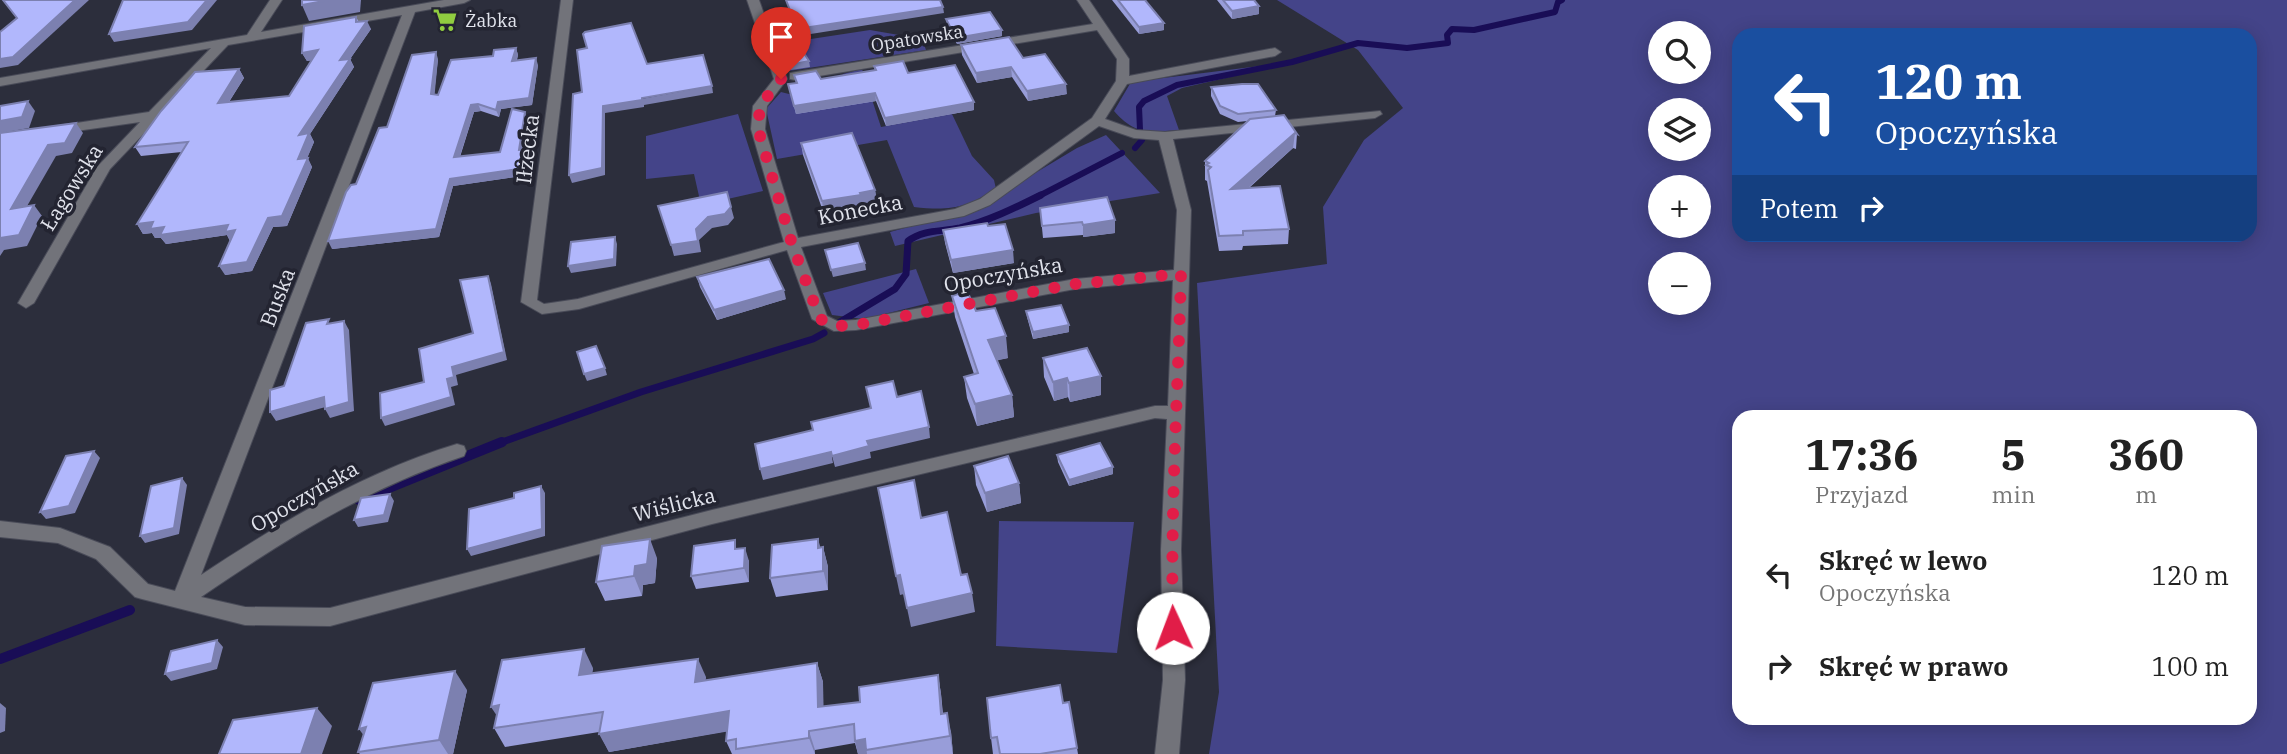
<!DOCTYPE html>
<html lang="pl">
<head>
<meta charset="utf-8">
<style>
  body { margin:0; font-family:"IBM Plex Serif",serif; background:#f2f2f2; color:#222; height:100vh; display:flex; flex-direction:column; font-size:26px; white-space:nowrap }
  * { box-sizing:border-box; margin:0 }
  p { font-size:23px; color:#767676 }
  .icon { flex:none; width:38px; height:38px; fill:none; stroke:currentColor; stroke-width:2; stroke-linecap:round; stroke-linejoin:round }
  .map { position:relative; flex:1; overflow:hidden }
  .details { position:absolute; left:1732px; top:410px; width:525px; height:315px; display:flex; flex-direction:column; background:#fff; border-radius:21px; box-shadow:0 4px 18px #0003 }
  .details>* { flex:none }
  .hud { position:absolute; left:1732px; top:28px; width:525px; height:214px; border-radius:21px; box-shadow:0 4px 18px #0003; background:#1a4fa0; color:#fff; overflow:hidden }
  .buttons { position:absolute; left:1648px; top:21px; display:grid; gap:14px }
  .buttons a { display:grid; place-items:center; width:63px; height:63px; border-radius:50%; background:#fff; box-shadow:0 4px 18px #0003; font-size:35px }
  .pin { position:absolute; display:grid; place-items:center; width:60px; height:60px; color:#fff; margin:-72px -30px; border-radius:50% 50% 50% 0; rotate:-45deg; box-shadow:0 0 7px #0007 }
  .pin .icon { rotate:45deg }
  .me { position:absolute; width:77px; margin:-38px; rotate:358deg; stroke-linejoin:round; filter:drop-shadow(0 0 5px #0008) }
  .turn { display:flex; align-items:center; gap:24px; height:147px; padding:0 28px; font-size:32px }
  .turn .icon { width:91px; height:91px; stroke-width:2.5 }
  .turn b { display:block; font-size:49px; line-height:60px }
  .then { display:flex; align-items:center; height:66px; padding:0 28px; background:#0003; gap:14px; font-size:26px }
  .eta { display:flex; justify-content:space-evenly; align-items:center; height:119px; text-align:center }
  .eta b { font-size:42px; font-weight:800; line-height:49px }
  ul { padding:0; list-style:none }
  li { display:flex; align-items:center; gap:21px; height:91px; padding:0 28px }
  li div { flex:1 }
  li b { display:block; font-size:26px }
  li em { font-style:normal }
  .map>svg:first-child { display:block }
  .green { fill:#444489; fill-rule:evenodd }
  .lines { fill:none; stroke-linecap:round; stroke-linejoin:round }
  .stream-far2 { stroke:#190d56; stroke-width:6 }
  .stream-far1 { stroke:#190d56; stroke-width:7 }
  .stream { stroke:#190d56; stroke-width:10 }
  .minor-casing { stroke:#494b58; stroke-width:2 }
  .minor { fill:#72737a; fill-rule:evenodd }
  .wall { fill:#989dd9 }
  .shaded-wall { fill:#7c80b0 }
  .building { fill:#b1b7fc; stroke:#7c80b0; stroke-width:2 }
  .route { stroke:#e11d48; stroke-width:12; stroke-dasharray:0 21.6 }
  .labels { text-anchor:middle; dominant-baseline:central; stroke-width:7; stroke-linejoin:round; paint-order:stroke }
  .far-poi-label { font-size:18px; fill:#e1e3ec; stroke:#232431; text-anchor:start }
  .far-street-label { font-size:18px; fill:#e1e3ec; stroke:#232431 }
  .street-label { font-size:21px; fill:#e1e3ec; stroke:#232431 }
</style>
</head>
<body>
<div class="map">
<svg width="2287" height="754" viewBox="0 0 2287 754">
  <rect width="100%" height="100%" fill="#2c2e3c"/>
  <!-- green -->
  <g class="green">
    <path d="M1277 0H2287V754H1209L1219 692 1197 283 1327 264 1323 207 1364 140 1403 108 1358 50ZM1699 33V72H1661V33ZM1740 35H2250V234H1740ZM1699 110V149H1661V110ZM1661 187H1699V226H1661ZM1661 264H1699V303H1661ZM1740 416H2250V718H1740Z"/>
    <polygon points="870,30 922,39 926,50 789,71 778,44"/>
    <path d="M1299 61 1182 88 1167 96 1179 130C1148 132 1135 135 1114 111L1131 82Z"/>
    <path d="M862 69 881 127 952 114 972 156 994 180 996 189C965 208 950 211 914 207L887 140 777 159 766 109 781 92 801 97 834 91 843 74Z"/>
    <polygon points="738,114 763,191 701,205 694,174 646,179 646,136"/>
    <polygon points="1106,135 1160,193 1036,213 895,246 890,232 975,209 1077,148"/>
    <polygon points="916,269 929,303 864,319 832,315 823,293"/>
    <polygon points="999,521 1134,522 1117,653 996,646"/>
  </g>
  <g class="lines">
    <!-- stream-far2 -->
    <g class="stream-far2">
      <polyline points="1140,130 1139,107 1144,101 1177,85 1292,62 1358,43 1407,48 1448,43 1447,35 1452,29 1474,30 1555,12 1558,2 1562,0"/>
      <polyline points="1135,148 1142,140"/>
      <polyline points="1037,197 1122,153"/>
    </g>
    <!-- stream-far1 -->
    <g class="stream-far1">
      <path d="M840 322 895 289 906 274 908 241C924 229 941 232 960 228 988 221 1015 208 1041 195"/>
      <polyline points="497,444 641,392 813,339 824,333"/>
    </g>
    <!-- stream -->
    <g class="stream">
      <polyline points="359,500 502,442"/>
      <polyline points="0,659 130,610"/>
    </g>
    <!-- minor casing -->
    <g class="minor-casing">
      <path id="minor" d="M270 0H282L261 32 444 0H470L464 3 415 12 201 575C282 522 364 472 457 444L464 446 466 451 464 456C364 490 287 538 201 597L245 607 330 608 712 510 1155 406H1168L1173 280 1075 289 856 330 834 331 812 319 787 250 579 309 542 314 521 302 561 0H573L537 300 544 304 578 299 784 242 751 129 753 106 774 79 747 0H759L787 79 767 106 765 129 798 238 955 209 980 199 1092 118 1116 81 1117 59 1097 30 795 80 790 79V73L1093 24 1077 0H1089L1129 59V76L1275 48 1281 52 1275 56 1127 84 1105 119 1136 130 1165 132 1380 111 1382 114 1375 118 1173 139 1191 210 1181 550 1185 680 1179 754H1155L1163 680 1161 550 1167 419 1155 418 712 524 330 626 245 625 142 599 135 597 96 559 58 543 0 537V521L60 528 110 547 148 584 175 591 402 15 228 45 110 169 34 303 26 308 18 303 97 167 140 122 55 134 50 133V127L149 112 211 48 0 86V78L247 35ZM1099 126 1134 138 1159 140 1177 210 1174 270 1075 279 856 320 837 321 827 316 801 247 964 216 990 205Z"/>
    </g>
    <!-- minor -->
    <use href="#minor" class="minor"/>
  </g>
  <!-- wall -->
  <g class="wall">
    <polygon points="1112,0 1145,0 1164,23 1164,30 1139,34"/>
    <polygon points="1217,0 1254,0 1259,6 1259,14 1232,19"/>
    <polygon points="356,17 359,22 371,29 350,59 354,67 310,134 314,142 307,158 312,167 287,226 273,227 252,271 225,275 230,241 227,235 166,244 161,238 155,238 152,233 143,234 137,224 182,152 141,156 135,147 239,69 244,78 229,102 289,96 312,60 307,61 302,53"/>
    <polygon points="946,19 1002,30 1002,36 957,44 947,25"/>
    <polygon points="961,45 1023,58 1067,94 1028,101 1012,77 977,83 962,55"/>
    <polygon points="516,48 518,55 517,60 538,65 532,105 501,109 499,117 481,111 474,112 460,157 500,152 527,119 523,150 530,149 533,156 535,174 453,186 439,237 332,249 356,184 387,127 438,59 434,94 438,95 493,56"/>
    <polygon points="874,66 908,73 974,102 974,110 886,126 876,101 796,114 788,84 796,83 794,75 821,79 875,71"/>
    <polygon points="1211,87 1276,110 1275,116 1297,134 1296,149 1293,148 1249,188 1289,229 1288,244 1243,246 1242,250 1219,251 1207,181 1205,180 1205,161 1247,121 1238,122 1220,114 1211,96"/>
    <polygon points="801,143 875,190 877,203 863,206 863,208 824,214 803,155"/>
    <polygon points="1040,208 1115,220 1115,233 1083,237 1083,235 1043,238"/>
    <polygon points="988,226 1014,263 953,273 945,243 943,230"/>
    <polygon points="697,277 786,299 717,320 700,287"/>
    <polygon points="952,296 976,311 1008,358 997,360 1012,395 1014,417 977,426 967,398 964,377 974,374 955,317"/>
    <polygon points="1026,311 1069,332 1033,339 1027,317"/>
    <polygon points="1043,358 1101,395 1070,402 1068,397 1054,401 1044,377"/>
    <polygon points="1057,455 1113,474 1069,486 1058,462"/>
    <polygon points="974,466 1019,483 1021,503 987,512 976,485"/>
    <polygon points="823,547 828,567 828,590 776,597 770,578 821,548"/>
    <polygon points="738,549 749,561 749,582 696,589 691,576"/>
    <polygon points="657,558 655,583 643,585 642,596 605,601 596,582"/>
    <polygon points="817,663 823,682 823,707 860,702 938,675 941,694 943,714 951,732 953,754 858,754 855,743 815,750 815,754 732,754 726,741 727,731 609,752 599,732 505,747 494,728 593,668 592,673 706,677 705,680"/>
    <polygon points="467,690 453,754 360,754 358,752"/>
    <polygon points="1063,703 1077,748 1078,754 993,754 991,738"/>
  </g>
  <!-- shaded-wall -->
  <g class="shaded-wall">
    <polygon points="75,0 89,0 18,65 0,68 0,59"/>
    <polygon points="207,0 217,0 192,30 114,42 109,34"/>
    <polygon points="329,0 361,0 360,12 309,21 302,5"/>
    <polygon points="1259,6 1259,14 1232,19 1232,11"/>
    <polygon points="943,7 944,13 798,36 797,29"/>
    <polygon points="367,21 371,29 350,59 354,67 310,134 314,142 303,168 298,159 299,135 340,60"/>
    <polygon points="1164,23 1164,30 1139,34 1139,27"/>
    <polygon points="1002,30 1002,36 957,44 956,38"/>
    <polygon points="516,48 518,55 514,68 512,61"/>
    <polygon points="318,50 322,59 307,61 302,53"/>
    <polygon points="436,52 438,59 434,101 431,94"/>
    <polygon points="536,58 538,65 532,105 501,109 499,117 496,110 498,102"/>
    <polygon points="809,61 810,67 791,70 790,65"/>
    <polygon points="1011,67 1012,77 977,83 976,73"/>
    <polygon points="239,69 244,78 223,111 218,103"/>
    <polygon points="1066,84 1067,94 1028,101 1027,91"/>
    <polygon points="712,86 713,93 644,105 644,107 605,113 605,175 572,183 569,175 603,106"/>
    <polygon points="875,93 876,101 796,114 794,106"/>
    <polygon points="28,101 35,111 29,128 0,133 0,121"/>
    <polygon points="974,102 974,110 886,126 885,118"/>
    <polygon points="478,104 481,111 474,112 457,165 454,157 471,105"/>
    <polygon points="525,112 527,119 522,157 519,150"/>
    <polygon points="76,123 83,133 72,153 56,156 19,220 11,209 48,145"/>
    <polygon points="1295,133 1293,148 1230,204 1231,189"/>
    <polygon points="530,149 533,156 535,174 453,186 439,237 332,249 328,241 450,179"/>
    <polygon points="308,158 312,167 287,226 273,227 252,271 225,275 219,266 268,218"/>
    <polygon points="875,190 877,203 863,206 863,208 824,214 822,201"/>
    <polygon points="34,205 42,216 27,246 4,250 0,256 0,238"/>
    <polygon points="731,207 734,218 728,225 712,228 699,240 701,252 674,256 671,245 696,229 708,217"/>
    <polygon points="1115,220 1115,233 1083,237 1083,225"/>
    <polygon points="153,222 228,225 235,230 230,241 227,235 166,244 161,238 155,238 152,233 143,234 137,224"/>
    <polygon points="615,237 617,244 616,266 571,273 568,266"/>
    <polygon points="1013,250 1014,263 953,273 951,260"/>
    <polygon points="865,263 866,270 833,277 831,270"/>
    <polygon points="488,276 491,284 507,360 456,375 458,385 451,387 455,405 385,426 381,418 447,379 452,367 504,352"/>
    <polygon points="784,290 786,299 717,320 714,310"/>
    <polygon points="344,321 349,330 354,411 330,418 325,409"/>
    <polygon points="1069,325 1069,332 1033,339 1033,332"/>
    <polygon points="1006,336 1008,358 991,362 988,340"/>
    <polygon points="605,368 607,375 587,381 584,374"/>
    <polygon points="1101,376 1101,395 1070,402 1069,383"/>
    <polygon points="1067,378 1068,397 1054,401 1053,382"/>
    <polygon points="1012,395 1014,417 977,426 975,404"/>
    <polygon points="324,397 329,406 276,421 270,412"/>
    <polygon points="929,427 930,438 870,452 871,458 835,467 832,456 867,441"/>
    <polygon points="94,451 100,458 75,513 46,519 40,512"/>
    <polygon points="831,452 833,463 763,480 760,469"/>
    <polygon points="1113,467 1113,474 1069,486 1069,480"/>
    <polygon points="182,478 187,485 179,534 145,543 140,536"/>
    <polygon points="1019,483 1021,503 987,512 985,493"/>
    <polygon points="541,486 545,493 545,536 471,556 467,549"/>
    <polygon points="390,494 394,501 388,522 358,527 354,520"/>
    <polygon points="650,539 657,558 655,583 643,585 642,596 634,576 635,566"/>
    <polygon points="818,539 823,556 823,547 828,567 828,590 818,548"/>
    <polygon points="745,548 749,561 749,582 744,568"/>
    <polygon points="900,575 904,594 900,595 896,576"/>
    <polygon points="972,593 975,612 911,627 907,608"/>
    <polygon points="217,640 223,647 217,669 171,681 165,674"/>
    <polygon points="584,649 593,668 589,694 579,675"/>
    <polygon points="698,659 706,677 703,701 695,682"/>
    <polygon points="817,663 823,682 824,726 818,707"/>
    <polygon points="455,671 467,690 453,754 448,754 439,740"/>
    <polygon points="938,675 941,694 944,733 941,714"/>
    <polygon points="0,703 6,708 5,731 0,733"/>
    <polygon points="499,705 503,725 491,707"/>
    <polygon points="317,708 332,726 322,754 301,754"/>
    <polygon points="729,711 736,730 609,752 599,734"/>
    <polygon points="947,713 951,732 953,754 950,736"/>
    <polygon points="366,727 372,747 359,729"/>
    <polygon points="809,731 815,750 815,754 809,738"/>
    <polygon points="865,739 867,754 858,754 855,741"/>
  </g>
  <!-- building -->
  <g class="building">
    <polygon points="3,0 75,0 13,57 0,59 0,32 17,18"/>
    <polygon points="123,0 207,0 188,22 109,34"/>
    <polygon points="302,0 329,0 302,5"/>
    <polygon points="786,0 940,0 943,7 797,29"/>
    <polygon points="1118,0 1145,0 1164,23 1139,27"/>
    <polygon points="1223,0 1254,0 1259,6 1232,11"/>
    <polygon points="990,12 1002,30 956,38 946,19"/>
    <polygon points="356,17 356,22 367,21 340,60 350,59 299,135 309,133 298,159 308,158 282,216 268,218 247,262 219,266 235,230 225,232 228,225 160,235 164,227 150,229 153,222 137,224 188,142 135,147 161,111 195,72 239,69 218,103 289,96 318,50 302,53 304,26"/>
    <polygon points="784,22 809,61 790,65 777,25"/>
    <polygon points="631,23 647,64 703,55 712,86 642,98 642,100 603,106 602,168 569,175 573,94 582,92 577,50 587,48 583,34 585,32"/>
    <polygon points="1009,37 1023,58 1045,54 1066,84 1027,91 1011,67 976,73 961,45"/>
    <polygon points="516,48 512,61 536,58 529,98 498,102 496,110 478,104 471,105 454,157 500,152 512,109 525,112 519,150 530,149 532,167 450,179 436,229 328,241 346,192 351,185 356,184 379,128 387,127 412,55 436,52 431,94 438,95 451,60 493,56 494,50"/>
    <polygon points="903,61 908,73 955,65 974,102 885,118 875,93 794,106 788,84 797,83 794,75 816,71 821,79 876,70 874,66"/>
    <polygon points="1242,84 1258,84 1276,110 1238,114 1220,106 1211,87"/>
    <polygon points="28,101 22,117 0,121 0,106"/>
    <polygon points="1284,115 1297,134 1295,133 1231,189 1280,186 1289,229 1243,231 1243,235 1219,236 1208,170 1211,167 1206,165 1209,163 1205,161 1250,119"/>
    <polygon points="76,123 65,143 48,145 11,209 34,205 19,235 0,238 0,133"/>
    <polygon points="852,133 875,190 860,193 861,195 822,201 801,143"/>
    <polygon points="727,192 731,207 725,214 708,217 696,229 698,241 671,245 658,206"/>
    <polygon points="1107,197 1115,220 1083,225 1082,222 1042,226 1040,208"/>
    <polygon points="987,223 988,226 1005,224 1013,250 951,260 943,230"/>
    <polygon points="615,237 614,259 568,266 571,242"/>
    <polygon points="858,243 865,263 831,270 825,250"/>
    <polygon points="769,259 784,290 714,310 697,277"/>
    <polygon points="488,276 504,352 452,367 454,377 447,379 451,397 381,418 380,393 424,382 419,349 473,333 460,280"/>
    <polygon points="967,291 976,311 995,308 1006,336 988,340 1012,395 975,404 964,377 978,373 952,296"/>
    <polygon points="1061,305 1069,325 1033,332 1026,311"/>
    <polygon points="329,319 327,324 344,321 349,402 325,409 324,397 270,412 270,390 284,386 306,323"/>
    <polygon points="596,346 605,368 584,374 577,352"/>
    <polygon points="1087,348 1101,376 1069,383 1067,378 1053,382 1043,358"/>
    <polygon points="893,381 897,397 921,391 929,427 867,441 869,446 832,456 831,452 760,469 755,444 813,430 811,422 871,408 866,387"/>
    <polygon points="1100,443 1113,467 1069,480 1057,455"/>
    <polygon points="94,451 69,506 40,512 66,456"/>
    <polygon points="1008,456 1019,483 985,493 974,466"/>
    <polygon points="182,478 174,528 140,536 151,486"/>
    <polygon points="914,480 921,518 947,512 961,575 967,574 972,593 907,608 900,575 896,576 878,488"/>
    <polygon points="541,486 542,529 467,549 469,509 514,498 514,493"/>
    <polygon points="390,494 384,515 354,520 361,498"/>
    <polygon points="650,539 647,564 635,566 634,576 596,582 602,546"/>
    <polygon points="818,539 818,548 823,547 823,571 770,578 772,545"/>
    <polygon points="735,540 735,549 745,548 744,568 691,576 694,546"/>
    <polygon points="217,640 212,663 165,674 171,651"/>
    <polygon points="584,649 579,675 698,659 695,682 817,663 818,707 860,702 859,687 938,675 941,714 947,713 950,736 866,750 865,739 855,741 854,724 809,731 809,738 736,749 736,739 726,741 729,711 599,734 603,712 494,728 499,705 491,707 502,660"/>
    <polygon points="455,671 439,740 358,752 366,727 359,729 373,683"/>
    <polygon points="1060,685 1063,703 1069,702 1077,748 1040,754 1000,754 997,737 991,738 987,698"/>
    <polygon points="317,708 301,754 219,754 233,720"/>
  </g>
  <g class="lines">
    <!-- route -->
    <path class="route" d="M781 79 760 106 758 129 792 244 820 319 834 326 856 325 1075 284 1181 274C1178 392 1170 510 1173 628"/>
  </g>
  <!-- icons -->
  <defs>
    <g id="supermarket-bare" transform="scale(1.89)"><path d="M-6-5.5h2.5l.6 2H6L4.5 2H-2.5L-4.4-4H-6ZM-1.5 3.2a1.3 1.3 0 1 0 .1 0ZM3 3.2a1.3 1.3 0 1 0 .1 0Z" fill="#90cd40" stroke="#232431" stroke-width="2.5" paint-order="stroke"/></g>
  </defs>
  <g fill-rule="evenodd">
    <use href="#supermarket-bare" x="445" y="20"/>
  </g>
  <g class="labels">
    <!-- far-poi labels -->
    <g class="far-poi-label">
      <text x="465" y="20">Żabka</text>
    </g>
    <!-- far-street labels -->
    <g class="far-street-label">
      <text transform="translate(917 38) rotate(-9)">Opatowska</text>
    </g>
    <!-- street labels -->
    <g class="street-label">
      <text transform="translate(527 149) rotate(-83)">Iłżecka</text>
      <text transform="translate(71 187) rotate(-58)">Łagowska</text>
      <text transform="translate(860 209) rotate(-11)">Konecka</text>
      <text transform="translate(1003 274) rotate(-10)">Opoczyńska</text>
      <text transform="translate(277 297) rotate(-69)">Buska</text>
      <text transform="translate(304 496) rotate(-30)">Opoczyńska</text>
      <text transform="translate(674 504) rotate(-14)">Wiślicka</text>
    </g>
  </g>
</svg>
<div class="buttons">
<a><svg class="icon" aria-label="search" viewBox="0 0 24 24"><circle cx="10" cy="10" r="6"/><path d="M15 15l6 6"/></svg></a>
<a><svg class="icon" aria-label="layers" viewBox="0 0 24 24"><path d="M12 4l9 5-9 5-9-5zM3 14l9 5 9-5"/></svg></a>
<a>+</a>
<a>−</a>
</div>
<div class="pin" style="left:781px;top:79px;background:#d93025"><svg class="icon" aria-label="arrive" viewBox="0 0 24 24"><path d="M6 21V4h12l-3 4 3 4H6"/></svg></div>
<svg class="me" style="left:1173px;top:628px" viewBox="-20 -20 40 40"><circle r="19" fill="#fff"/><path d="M0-13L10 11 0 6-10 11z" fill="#e11d48"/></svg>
<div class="hud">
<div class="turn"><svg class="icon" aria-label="left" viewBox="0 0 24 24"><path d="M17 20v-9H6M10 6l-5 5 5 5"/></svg><div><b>120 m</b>Opoczyńska</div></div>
<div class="then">Potem<svg class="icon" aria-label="right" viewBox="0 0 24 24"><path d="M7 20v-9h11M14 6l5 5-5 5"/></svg></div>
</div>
<section class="details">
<div class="eta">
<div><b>17:36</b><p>Przyjazd</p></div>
<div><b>5</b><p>min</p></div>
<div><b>360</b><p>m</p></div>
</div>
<ul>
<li><svg class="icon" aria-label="left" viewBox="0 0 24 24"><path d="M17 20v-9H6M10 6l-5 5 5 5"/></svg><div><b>Skręć w lewo</b><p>Opoczyńska</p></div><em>120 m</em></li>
<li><svg class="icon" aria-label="right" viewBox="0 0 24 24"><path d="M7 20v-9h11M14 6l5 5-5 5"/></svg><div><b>Skręć w prawo</b></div><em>100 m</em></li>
</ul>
</section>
</div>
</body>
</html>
